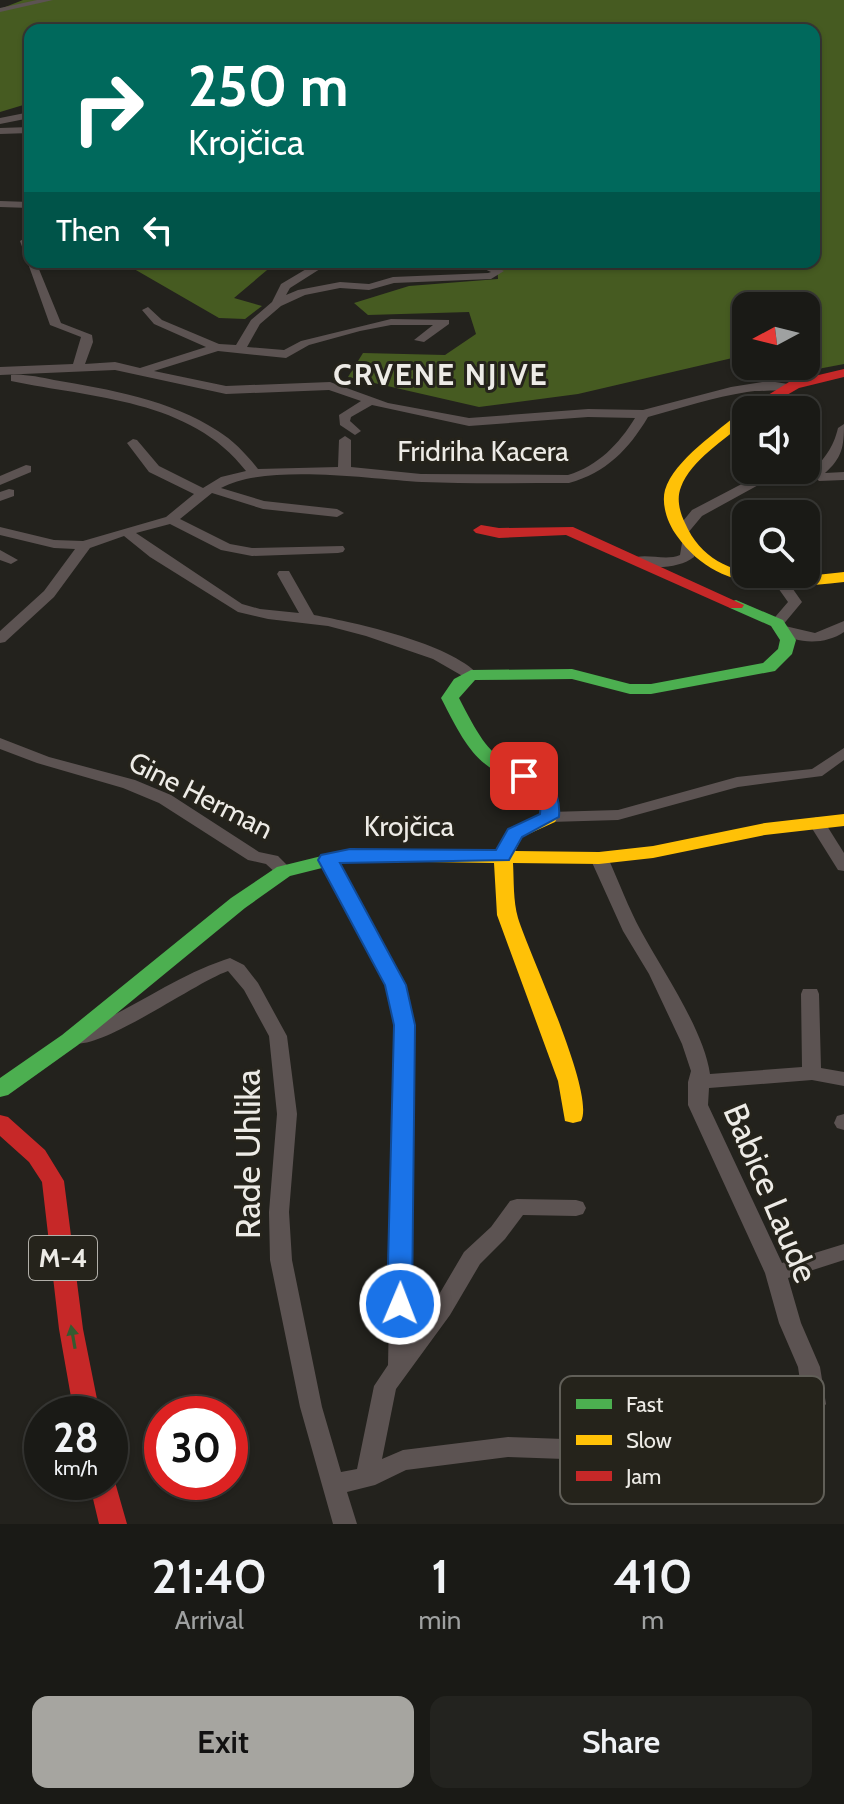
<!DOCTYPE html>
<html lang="en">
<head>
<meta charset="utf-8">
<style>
  body { margin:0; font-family:Cabin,sans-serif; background:#23231f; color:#f1f3f6; height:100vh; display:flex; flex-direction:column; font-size:30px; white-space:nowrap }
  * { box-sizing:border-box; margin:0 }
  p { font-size:26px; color:#9fa1a1 }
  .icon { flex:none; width:44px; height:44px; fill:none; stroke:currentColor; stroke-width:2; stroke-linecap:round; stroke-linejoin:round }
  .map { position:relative; height:1524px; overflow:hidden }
  .sheet { display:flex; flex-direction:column; background:#1a1a16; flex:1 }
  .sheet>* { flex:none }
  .hud { position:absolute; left:24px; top:24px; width:796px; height:244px; border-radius:16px; box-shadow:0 2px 6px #0004,0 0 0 2px #383835; background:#00695c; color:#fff; overflow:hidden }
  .needle { width:52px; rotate:263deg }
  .tools { position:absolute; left:732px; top:292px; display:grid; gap:16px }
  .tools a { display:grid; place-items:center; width:88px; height:88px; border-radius:16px; background:#1a1a16; box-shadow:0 2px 6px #0004,0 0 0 2px #383835; font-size:40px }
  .speed { position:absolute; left:24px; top:1396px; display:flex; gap:16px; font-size:40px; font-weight:700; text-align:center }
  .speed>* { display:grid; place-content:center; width:104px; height:104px; border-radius:50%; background:#1a1a16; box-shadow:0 2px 6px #0004,0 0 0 2px #383835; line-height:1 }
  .speed small { font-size:20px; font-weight:400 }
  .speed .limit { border:12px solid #d22; background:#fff; color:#111 }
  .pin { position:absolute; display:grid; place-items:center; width:68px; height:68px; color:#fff; margin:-34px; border-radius:16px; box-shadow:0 4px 12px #0006 }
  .me { position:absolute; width:88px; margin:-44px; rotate:1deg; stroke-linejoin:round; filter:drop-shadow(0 0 6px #0008) }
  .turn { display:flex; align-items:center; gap:28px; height:168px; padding:0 32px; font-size:36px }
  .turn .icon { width:104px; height:104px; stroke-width:2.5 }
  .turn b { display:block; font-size:56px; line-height:68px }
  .then { display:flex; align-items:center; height:76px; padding:0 32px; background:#0003; gap:16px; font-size:30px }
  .eta { display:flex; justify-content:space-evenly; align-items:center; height:136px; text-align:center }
  .eta b { font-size:48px; font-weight:600; line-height:56px }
  .button { display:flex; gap:16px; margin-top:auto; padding:16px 32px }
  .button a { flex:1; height:92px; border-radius:16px; background:#a6a5a0; color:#111; font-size:32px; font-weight:600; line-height:92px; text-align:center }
  .button a+a { background:#23231f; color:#f1f3f6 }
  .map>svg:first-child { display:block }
  .forest { fill:#465b21 }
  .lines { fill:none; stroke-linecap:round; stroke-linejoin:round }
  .street { fill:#5c5352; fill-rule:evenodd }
  .fast { fill:#4caf50; fill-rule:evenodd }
  .slow { fill:#ffc107; fill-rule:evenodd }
  .jam { fill:#c62828; fill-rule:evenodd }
  .oneway { fill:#355b30 }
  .route { fill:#1a73e8; stroke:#114b97; stroke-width:2 }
  .labels { text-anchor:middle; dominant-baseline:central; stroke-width:6; stroke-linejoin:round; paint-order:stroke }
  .shield { fill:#25231b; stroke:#b1afa9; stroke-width:2 }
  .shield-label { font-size:26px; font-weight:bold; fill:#edebe6 }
  .street-label { font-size:28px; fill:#edebe6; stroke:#25231b }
  .far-district-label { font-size:30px; font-weight:bold; letter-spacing:2px; fill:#edebe6; stroke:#25231b }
  .near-street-label { font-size:34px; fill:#edebe6; stroke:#25231b }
  .key { fill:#25231b; stroke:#615f58; stroke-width:2 }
  .key-label { font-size:22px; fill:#edebe6 }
</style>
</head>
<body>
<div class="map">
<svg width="844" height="1524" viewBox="0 0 844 1524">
  <rect width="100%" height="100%" fill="#23221d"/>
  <!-- forest -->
  <g class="forest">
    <polygon points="23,0 844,0 844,364 781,376 761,366 806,366 806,306 746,306 746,358 741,356 578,394 479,407 348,377 363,353 445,355 476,334 469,312 368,315 354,303 409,286 498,279 497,262 814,262 814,30 30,30 30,103 0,112 0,9"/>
    <polygon points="122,262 260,262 273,265 234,298 262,306 245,319 219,318"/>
  </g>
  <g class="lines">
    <!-- street -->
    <g class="street">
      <polygon points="37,0 53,0 0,12 0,8"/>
      <polygon points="30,112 30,118 0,124 0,118"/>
      <polygon points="30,127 30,133 0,134 0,128"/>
      <polygon points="0,201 30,202 30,208 0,207"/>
      <path d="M25 238 30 241V262H36L61 323 92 335 93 342 85 364 115 362 140 368 206 347 154 324 142 310 148 307 162 320 219 344 236 345 251 320 272 302 281 284 318 262H331L290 288 286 295 298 290 340 282 369 284 393 277 488 273 491 272 469 262H484L504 271 491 279 394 283 369 290 340 288 305 295 281 306 260 324 247 347 284 350 301 341 391 319 449 320V324L424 342 414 340 433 325H391L360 331 309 345 286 358 218 351 154 371 226 386 330 382 388 403 469 418 588 409 643 410 731 387 769 381 788 384 790 387C783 392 759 390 747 392 714 397 681 408 648 417 629 449 606 473 569 483 520 483 470 484 422 482 370 479 266 463 221 488L264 501 337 509 344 513 337 517 263 509 212 493 180 519 230 544 252 548 343 546 345 549 343 552 338 553 252 556 221 550 170 524 136 533 242 604 260 609 299 613 277 574 279 571H289L314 615C357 623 449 643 479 675L476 678H466L433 659 366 636 328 626 268 619 238 612 150 557 124 536 90 548 54 597 5 642 0 643V631L44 591 75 549 54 548 0 535V527L54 540 83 541 166 517 194 494 149 472 127 443 133 439 137 440 159 466 203 488 221 477 246 471C191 399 92 398 11 381V375C24 374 40 377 54 380 108 389 171 400 218 431 234 441 246 454 258 469L338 467 339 440 345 436 351 440V467L421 474 568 475C598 466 619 444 635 418L588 417 469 426 372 405 351 417 350 421 361 431 355 435 340 425 339 415 361 401 329 390 226 394 115 370 0 375V367L73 364 81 337 50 325 20 241Z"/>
      <path d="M844 424C844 447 842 458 825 473L844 472V480L819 481 811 473C824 458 833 449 838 428Z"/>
      <polygon points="26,465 31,466 31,472 0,485 0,476"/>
      <polygon points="757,476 762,477 762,483 702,516 687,534 677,534 675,531 692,510"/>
      <polygon points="9,489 14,490 14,496 0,501 0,492"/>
      <path d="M689 539 696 543 694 557C679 569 645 571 629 560 643 551 664 562 680 555L682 543Z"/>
      <polygon points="0,550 18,560 11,564 0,560"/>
      <polygon points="783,581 788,582 802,602 782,626 777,627 770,623 788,602 776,585"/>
      <path d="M844 621V632C825 645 796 645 778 630L785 626 815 633Z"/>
      <polygon points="0,738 49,757 135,780 171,795 259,852 278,856 293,871 284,877 278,875 266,864 248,860 159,803 123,788 37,763 0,749"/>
      <polygon points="844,748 844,760 822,776 738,787 618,820 550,822 542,817 550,812 618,810 737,777 812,769"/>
      <polygon points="816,817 822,818 844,853 844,871 838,870 808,822"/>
      <path d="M599 853 608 858C619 882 628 907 641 931 662 970 704 1030 710 1074L802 1067 801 994 803 989H817L819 994 821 1068 844 1072V1086L812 1080 709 1088 708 1105 782 1263 844 1244V1260L788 1278 801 1323 820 1367 826 1404 808 1427 764 1452 632 1441 564 1459 508 1457 406 1470 375 1485 347 1492 357 1524H333L300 1407 270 1260 269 1212 277 1114 269 1036 244 990 228 971C194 983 101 1051 72 1043L70 1038 72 1033C126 1015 170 978 224 960L230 958 244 965 258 983 287 1036 297 1114 289 1212 292 1260 322 1407 341 1472 357 1469 374 1386 388 1365 395 1025 387 985 319 860 328 855 334 856 405 985 413 1025 410 1335 434 1303 464 1252 491 1227 510 1201 517 1199 576 1200 583 1202 586 1208 583 1214 576 1216 523 1215 505 1239 480 1264 450 1315 396 1389 382 1459 403 1450 508 1437 564 1439 632 1421 761 1432 792 1413 803 1401 798 1367 779 1323 765 1273 688 1105V1082L691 1071 682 1044 649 974 623 931 590 858Z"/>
      <polygon points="844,1114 844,1130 837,1128 834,1123 837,1116"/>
    </g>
    <!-- fast -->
    <g class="fast">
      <path d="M736 600 783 620 796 640 792 654 775 671 651 694H630L572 679 475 680 459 698C485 748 492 762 547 780L559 801 555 822H541L539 818 541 801 534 788C476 769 468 750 441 698L454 679 471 670 572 669 630 684H651L763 663 778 649 780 640 771 626 730 608 728 605 730 602Z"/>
      <polygon points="350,849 370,851 373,855 363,861 350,861 290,876 245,908 78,1045 8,1095 0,1097 0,1078 62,1035 231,898 277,867"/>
    </g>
    <!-- slow -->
    <g class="slow">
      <path d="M747 410 746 421C725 440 691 460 681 487 676 499 680 513 685 523 712 586 788 579 844 572V582C783 589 717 593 677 536 668 524 661 505 665 490 674 460 719 431 741 411Z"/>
      <path d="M548 812 557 818 555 822 522 837 515 851 599 852 653 846 765 823 844 814V826L765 835 653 858 599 864 513 863C514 881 513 901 518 918 529 954 596 1094 581 1121L573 1123 565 1121 558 1081 497 915 494 863 363 861 353 855 363 849 496 851 508 829Z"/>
    </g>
    <!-- jam -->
    <g class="jam">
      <polygon points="844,369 844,377 799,388 761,410 746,410 746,413 744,410 789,382"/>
      <polygon points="481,525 499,528 573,527 744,605 742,608 730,608 566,535 499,538 476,533 473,530"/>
      <polygon points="0,1115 8,1117 45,1150 64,1181 83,1329 100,1414 74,1414 59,1329 42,1182 29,1162 0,1136"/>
      <polygon points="110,1473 115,1482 127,1524 99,1524 89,1482 110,1482"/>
    </g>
  </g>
  <!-- one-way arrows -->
  <defs><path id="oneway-solid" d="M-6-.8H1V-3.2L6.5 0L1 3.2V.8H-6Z" transform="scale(2)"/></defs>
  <use class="oneway" href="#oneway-solid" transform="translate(73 1337) rotate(-100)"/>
  <!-- route -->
  <path class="route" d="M524 770C549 776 561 792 559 817L522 837 509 860 340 863 406 985 415 1025 412 1304 408 1311 400 1314 391 1311 387 1304 394 1025 385 985 318 860 321 855 350 849 496 850 508 829 540 814C543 790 529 790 515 776Z"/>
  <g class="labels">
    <!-- shield labels -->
    <rect class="shield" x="29" y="1236" width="68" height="44" rx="6"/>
    <g class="shield-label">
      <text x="63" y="1258">M-4</text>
    </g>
    <!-- street labels -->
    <g class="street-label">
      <text x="483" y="451">Fridriha Kacera</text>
      <text transform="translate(201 795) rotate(27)">Gine Herman</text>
      <text x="409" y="826">Krojčica</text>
    </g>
    <!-- far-district labels -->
    <g class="far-district-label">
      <text x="441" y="374">CRVENE NJIVE</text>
    </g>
    <!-- near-street labels -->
    <g class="near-street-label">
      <text transform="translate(248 1154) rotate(-90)">Rade Uhlika</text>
      <text transform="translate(771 1193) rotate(67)">Babice Laude</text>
    </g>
  </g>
  <!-- legend -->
  <rect x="560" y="1376" width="264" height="128" rx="12" class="key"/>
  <rect x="576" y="1399" width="36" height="10" fill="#4caf50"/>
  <rect x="576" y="1435" width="36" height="10" fill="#ffc107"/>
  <rect x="576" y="1471" width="36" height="10" fill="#c62828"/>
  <g class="key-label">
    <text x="626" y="1412">Fast</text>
    <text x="626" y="1448">Slow</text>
    <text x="626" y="1484">Jam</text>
  </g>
</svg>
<div class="tools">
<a><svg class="needle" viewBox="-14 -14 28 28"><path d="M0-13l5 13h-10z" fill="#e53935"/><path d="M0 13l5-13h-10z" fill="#9fa1a1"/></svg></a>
<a><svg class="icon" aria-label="sound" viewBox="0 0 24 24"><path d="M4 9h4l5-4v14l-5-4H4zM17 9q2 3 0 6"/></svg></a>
<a><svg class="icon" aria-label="search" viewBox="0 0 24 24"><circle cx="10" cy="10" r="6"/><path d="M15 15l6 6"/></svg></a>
</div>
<div class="speed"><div>28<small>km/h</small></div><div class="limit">30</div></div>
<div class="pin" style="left:524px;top:776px;background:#d93025"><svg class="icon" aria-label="arrive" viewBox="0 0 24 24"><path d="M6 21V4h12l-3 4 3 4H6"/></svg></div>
<svg class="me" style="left:400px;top:1304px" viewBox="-20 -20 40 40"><circle r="17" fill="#1a73e8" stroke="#fff" stroke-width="3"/><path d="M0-11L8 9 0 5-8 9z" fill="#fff"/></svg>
<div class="hud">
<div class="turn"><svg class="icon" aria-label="right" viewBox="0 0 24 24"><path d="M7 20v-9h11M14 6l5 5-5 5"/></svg><div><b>250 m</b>Krojčica</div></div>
<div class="then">Then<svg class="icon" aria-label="left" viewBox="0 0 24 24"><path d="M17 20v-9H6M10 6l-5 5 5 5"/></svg></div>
</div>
</div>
<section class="sheet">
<div class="eta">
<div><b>21:40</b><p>Arrival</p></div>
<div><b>1</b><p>min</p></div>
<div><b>410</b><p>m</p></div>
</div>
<div class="button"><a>Exit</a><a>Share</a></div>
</section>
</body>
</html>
